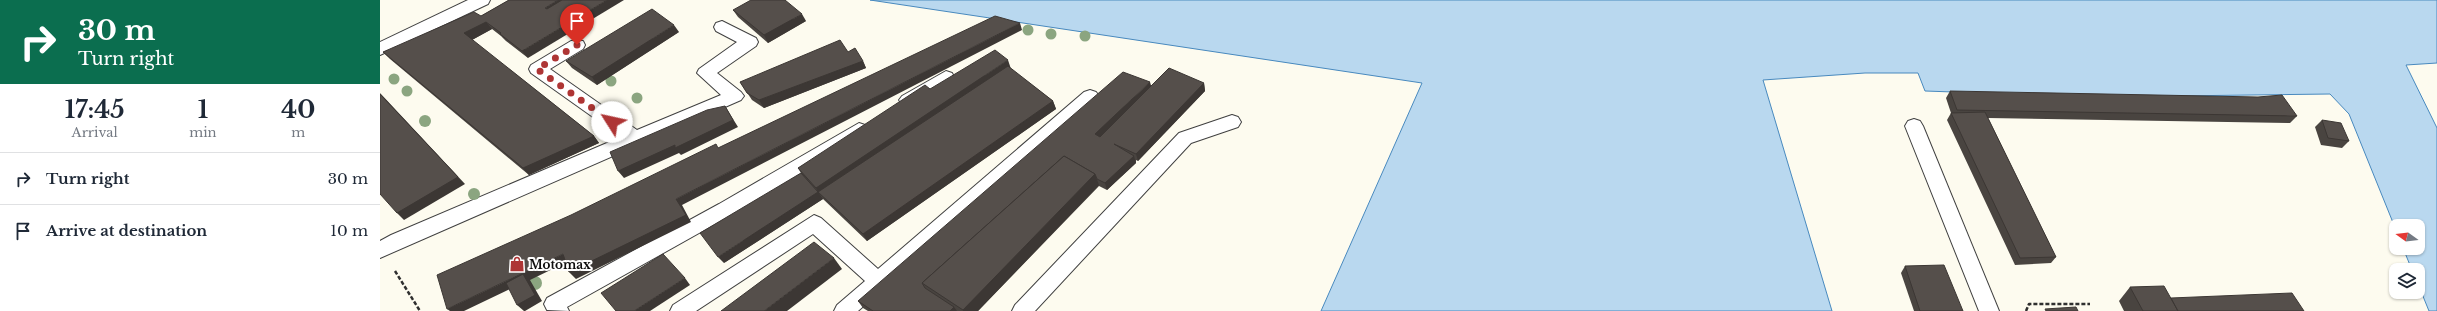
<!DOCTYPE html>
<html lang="en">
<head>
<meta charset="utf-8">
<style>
  body { margin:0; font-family:"Libre Baskerville",serif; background:#f6f6f7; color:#1f2937; height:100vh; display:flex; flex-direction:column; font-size:15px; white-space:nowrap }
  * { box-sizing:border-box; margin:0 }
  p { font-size:13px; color:#747a83 }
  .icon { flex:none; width:22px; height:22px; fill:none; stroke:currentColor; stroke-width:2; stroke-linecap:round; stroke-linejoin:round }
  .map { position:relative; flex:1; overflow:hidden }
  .panel { display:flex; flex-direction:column; background:#fff; width:380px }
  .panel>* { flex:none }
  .guide { background:#0b6e4f; color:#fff; overflow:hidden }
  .needle { width:26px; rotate:285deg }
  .buttons { position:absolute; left:2009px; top:219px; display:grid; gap:8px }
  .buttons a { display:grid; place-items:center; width:36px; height:36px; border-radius:8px; background:#fff; box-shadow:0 1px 3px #0004; font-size:20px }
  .pin { position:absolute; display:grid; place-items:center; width:34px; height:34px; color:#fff; margin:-41px -17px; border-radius:50% 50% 50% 0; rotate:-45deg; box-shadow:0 0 4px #0007 }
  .pin .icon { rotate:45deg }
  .me { position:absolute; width:44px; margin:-22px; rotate:305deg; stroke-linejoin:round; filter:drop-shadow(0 0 3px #0008) }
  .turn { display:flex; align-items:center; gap:14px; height:84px; padding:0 12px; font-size:18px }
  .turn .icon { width:52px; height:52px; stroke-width:2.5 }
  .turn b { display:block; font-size:28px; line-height:34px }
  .eta { display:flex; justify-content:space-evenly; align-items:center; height:68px; text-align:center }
  .eta b { font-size:24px; font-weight:700; line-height:28px }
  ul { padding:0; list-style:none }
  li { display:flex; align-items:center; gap:12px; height:52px; padding:0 12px; border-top:1px solid #e0e1e3 }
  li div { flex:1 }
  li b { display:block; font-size:15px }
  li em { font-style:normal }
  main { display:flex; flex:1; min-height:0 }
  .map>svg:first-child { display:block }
  .water { fill:#b9d8ef; stroke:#4889be }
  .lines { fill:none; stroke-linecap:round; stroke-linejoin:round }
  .lane-casing { stroke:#404040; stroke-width:2 }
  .path { stroke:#2f2f2f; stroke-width:2.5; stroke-dasharray:4 2; stroke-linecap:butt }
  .lane { fill:#fff; fill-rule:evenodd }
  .tree { fill:#8ba580 }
  .wall { fill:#494440 }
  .shaded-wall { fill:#3c3734 }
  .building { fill:#554f4b; stroke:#3c3734 }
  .route { stroke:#ae3535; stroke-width:7; stroke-dasharray:0 12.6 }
  .labels { text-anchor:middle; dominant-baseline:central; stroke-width:4; stroke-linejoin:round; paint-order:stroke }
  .poi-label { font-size:12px; font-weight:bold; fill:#0d0d0d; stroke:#fff; text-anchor:start }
</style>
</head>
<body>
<main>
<section class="panel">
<div class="guide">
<div class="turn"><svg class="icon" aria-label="right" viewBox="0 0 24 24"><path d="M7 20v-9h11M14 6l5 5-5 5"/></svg><div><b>30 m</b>Turn right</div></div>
</div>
<div class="eta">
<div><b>17:45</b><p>Arrival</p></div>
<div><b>1</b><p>min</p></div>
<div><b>40</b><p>m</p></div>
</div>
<ul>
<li><svg class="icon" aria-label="right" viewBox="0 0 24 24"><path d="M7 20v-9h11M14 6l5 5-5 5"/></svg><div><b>Turn right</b></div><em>30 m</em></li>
<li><svg class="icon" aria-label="arrive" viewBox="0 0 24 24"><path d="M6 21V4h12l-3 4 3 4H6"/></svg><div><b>Arrive at destination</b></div><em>10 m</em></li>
</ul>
</section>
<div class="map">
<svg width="2057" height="311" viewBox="0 0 2057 311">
  <rect width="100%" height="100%" fill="#fdfbef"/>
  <!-- water -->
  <polygon class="water" points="490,0 2057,0 2057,63 2026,65 2057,128 2057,311 2049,311 2038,284 2038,270 2032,270 2023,248 2038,248 2038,226 2016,226 2016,230 1969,114 1950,94 1716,97 1545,91 1538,73 1485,73 1383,80 1452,311 941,311 1042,83"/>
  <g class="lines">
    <!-- lane casing -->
    <g class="lane-casing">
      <g id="lane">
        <polygon points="88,0 110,0 108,4 0,55 0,42"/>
        <polygon points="342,21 376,38 378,42 376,46 337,73 361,92 364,96 361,100 0,258 0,241 11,235 241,137 151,73 149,69 151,65 191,41 203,41 205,45 203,49 170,69 257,130 341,95 317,73 319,69 357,42 336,31 334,27 336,23"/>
        <polygon points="566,71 572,73 574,77 572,81 534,104 528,106 522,104 519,100 522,96"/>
        <polygon points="710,90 716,92 719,96 716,100 478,311 454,311 457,305 485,281 433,234 316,311 290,311 293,305 434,215 441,218 498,269 704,92"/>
        <polygon points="852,115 858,117 861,122 858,127 811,143 655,311 632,311 635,305 799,133"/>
        <polygon points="1534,119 1540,121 1543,126 1619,311 1599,311 1525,126 1528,121"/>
        <polygon points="479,123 485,125 488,130 485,135 353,214 187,307 189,311 167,310 164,304 167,298 339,204"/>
      </g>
    </g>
    <!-- path -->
    <g class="path">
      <polyline points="15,271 40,311"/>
      <polyline points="1646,311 1649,304 1710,304"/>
    </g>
    <!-- lane -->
    <use href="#lane" class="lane"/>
  </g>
  <!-- trees -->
  <g class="tree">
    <circle cx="648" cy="30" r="5.5"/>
    <circle cx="671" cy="34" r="5.5"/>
    <circle cx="705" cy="36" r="5.5"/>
    <circle cx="14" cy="79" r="5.5"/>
    <circle cx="231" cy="81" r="5.5"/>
    <circle cx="27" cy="91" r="5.5"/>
    <circle cx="257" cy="98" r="5.5"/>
    <circle cx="45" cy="121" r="6"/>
    <circle cx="94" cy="194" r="6"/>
    <circle cx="155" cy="283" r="7"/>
  </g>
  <!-- wall -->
  <g class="wall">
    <polygon points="129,0 148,58 126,41 121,36 112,29 92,40 214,136 219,143 149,175 10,59 3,52 101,16"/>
    <polygon points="353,10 426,21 388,43 358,17"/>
    <polygon points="299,32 217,85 192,68 186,61"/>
    <polygon points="468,52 483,61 486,68 384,108 372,100 360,82"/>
    <polygon points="631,69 673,101 676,109 487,241 443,199 344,263 421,173 418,168 550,89"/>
    <polygon points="824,83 825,91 758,161 756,160 756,163 727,190 719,186 598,311 488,311 483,308 478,301 771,86"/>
    <polygon points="1570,91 1917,116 1910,123 1608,118 1676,257 1671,263 1635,265 1567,120 1571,113 1566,98"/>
    <polygon points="1942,120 1969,141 1962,148 1941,145 1935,127"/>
    <polygon points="1525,266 1583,311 1534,311 1521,273"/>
    <polygon points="1750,287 1791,298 1924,311 1744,311 1739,301"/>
  </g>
  <!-- shaded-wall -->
  <g class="shaded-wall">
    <polygon points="178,0 196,0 170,15 165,8"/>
    <polygon points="227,0 244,0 148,58 142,51"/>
    <polygon points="422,14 426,21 388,43 384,35"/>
    <polygon points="106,22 112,29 90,41 84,33"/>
    <polygon points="640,23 642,30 302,205 311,222 196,279 189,272 296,199"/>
    <polygon points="294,25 299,32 217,85 212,77"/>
    <polygon points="628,60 632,72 438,192 443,199 344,263 338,257 438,192 436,188"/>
    <polygon points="483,61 486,68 384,108 379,100"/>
    <polygon points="770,82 772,89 717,141 715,134"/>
    <polygon points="824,83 825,91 758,161 756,154"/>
    <polygon points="0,93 85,184 24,220 17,213"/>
    <polygon points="673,101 676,109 487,241 483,234"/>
    <polygon points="345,106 358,127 301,155 299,153 244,178 238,171"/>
    <polygon points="214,136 219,143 149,175 143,168"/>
    <polygon points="754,156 756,163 727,190 725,183"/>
    <polygon points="715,174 719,185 598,311 583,311 583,310"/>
    <polygon points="183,254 189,261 150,280 162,301 145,311 144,311 137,305 147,281 84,311 70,311 67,309"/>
    <polygon points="454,258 462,269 407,311 384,311"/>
    <polygon points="305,278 310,285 270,311 254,311"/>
    <polygon points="574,307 577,311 570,311"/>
  </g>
  <!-- building -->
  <g class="building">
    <polygon points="129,0 178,0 165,8 167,9 182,0 227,0 142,51 120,34 121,33 106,22 84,33 214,136 143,168 3,52 94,12 101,16"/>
    <polygon points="371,0 405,0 422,14 384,35 353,10"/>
    <polygon points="272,9 294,25 212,77 186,61"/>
    <polygon points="615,16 640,23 296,199 306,215 189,272 183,254 67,309 57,275 191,215 336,144 338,148"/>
    <polygon points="460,40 468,52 475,48 483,61 379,100 367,93 360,82"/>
    <polygon points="615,50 628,60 436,188 418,168 545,85 550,89"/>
    <polygon points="628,66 673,101 483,234 438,192"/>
    <polygon points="789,68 824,83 756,154 734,144 754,156 725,183 717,179 715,174 684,156 542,283 545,288 574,307 570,311 493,311 478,301 743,72 770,82 715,134 720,137"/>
    <polygon points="1570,91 1878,97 1902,95 1917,116 1577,110"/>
    <polygon points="0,94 78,177 17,213 0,194"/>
    <polygon points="345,106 353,120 295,148 295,145 238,171 230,152 327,110"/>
    <polygon points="1605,112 1676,257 1640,258 1571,113"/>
    <polygon points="1942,120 1961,123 1969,141 1948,138"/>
    <polygon points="684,156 715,174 583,310 542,283"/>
    <polygon points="421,173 438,192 338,257 320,233"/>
    <polygon points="434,242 454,258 384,311 341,311"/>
    <polygon points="283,254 305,278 254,311 236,311 221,293"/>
    <polygon points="1564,265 1583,311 1540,311 1525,266"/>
    <polygon points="143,274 155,295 137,305 126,283"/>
    <polygon points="1784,286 1798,311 1763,311 1750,287"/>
    <polygon points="1912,293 1924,311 1798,311 1791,298"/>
    <polygon points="1696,307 1698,311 1666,311 1665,309"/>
  </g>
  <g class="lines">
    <!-- route -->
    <polyline class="route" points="197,45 157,69 232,122"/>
  </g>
  <!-- icons -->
  <defs>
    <g id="shop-bare" transform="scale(1.2)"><path d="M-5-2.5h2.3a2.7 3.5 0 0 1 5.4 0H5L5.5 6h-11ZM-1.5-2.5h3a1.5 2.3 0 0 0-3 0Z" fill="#ae3535" stroke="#fff" stroke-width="2.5" paint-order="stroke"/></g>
  </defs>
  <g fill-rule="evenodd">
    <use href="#shop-bare" x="137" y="264"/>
  </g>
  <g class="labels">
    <!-- poi labels -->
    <g class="poi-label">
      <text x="149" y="264">Motomax</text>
    </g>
  </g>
</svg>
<div class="buttons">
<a><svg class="needle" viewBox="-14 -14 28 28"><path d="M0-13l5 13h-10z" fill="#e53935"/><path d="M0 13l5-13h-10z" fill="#747a83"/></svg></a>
<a><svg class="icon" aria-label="layers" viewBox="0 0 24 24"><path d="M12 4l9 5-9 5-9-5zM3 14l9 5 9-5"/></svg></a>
</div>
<div class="pin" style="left:197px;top:45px;background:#d93025"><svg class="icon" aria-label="arrive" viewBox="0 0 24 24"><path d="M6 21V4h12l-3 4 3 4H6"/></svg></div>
<svg class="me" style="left:232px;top:122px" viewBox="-20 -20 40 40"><circle r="19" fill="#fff"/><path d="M0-13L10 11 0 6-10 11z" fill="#ae3535"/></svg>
</div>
</main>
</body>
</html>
